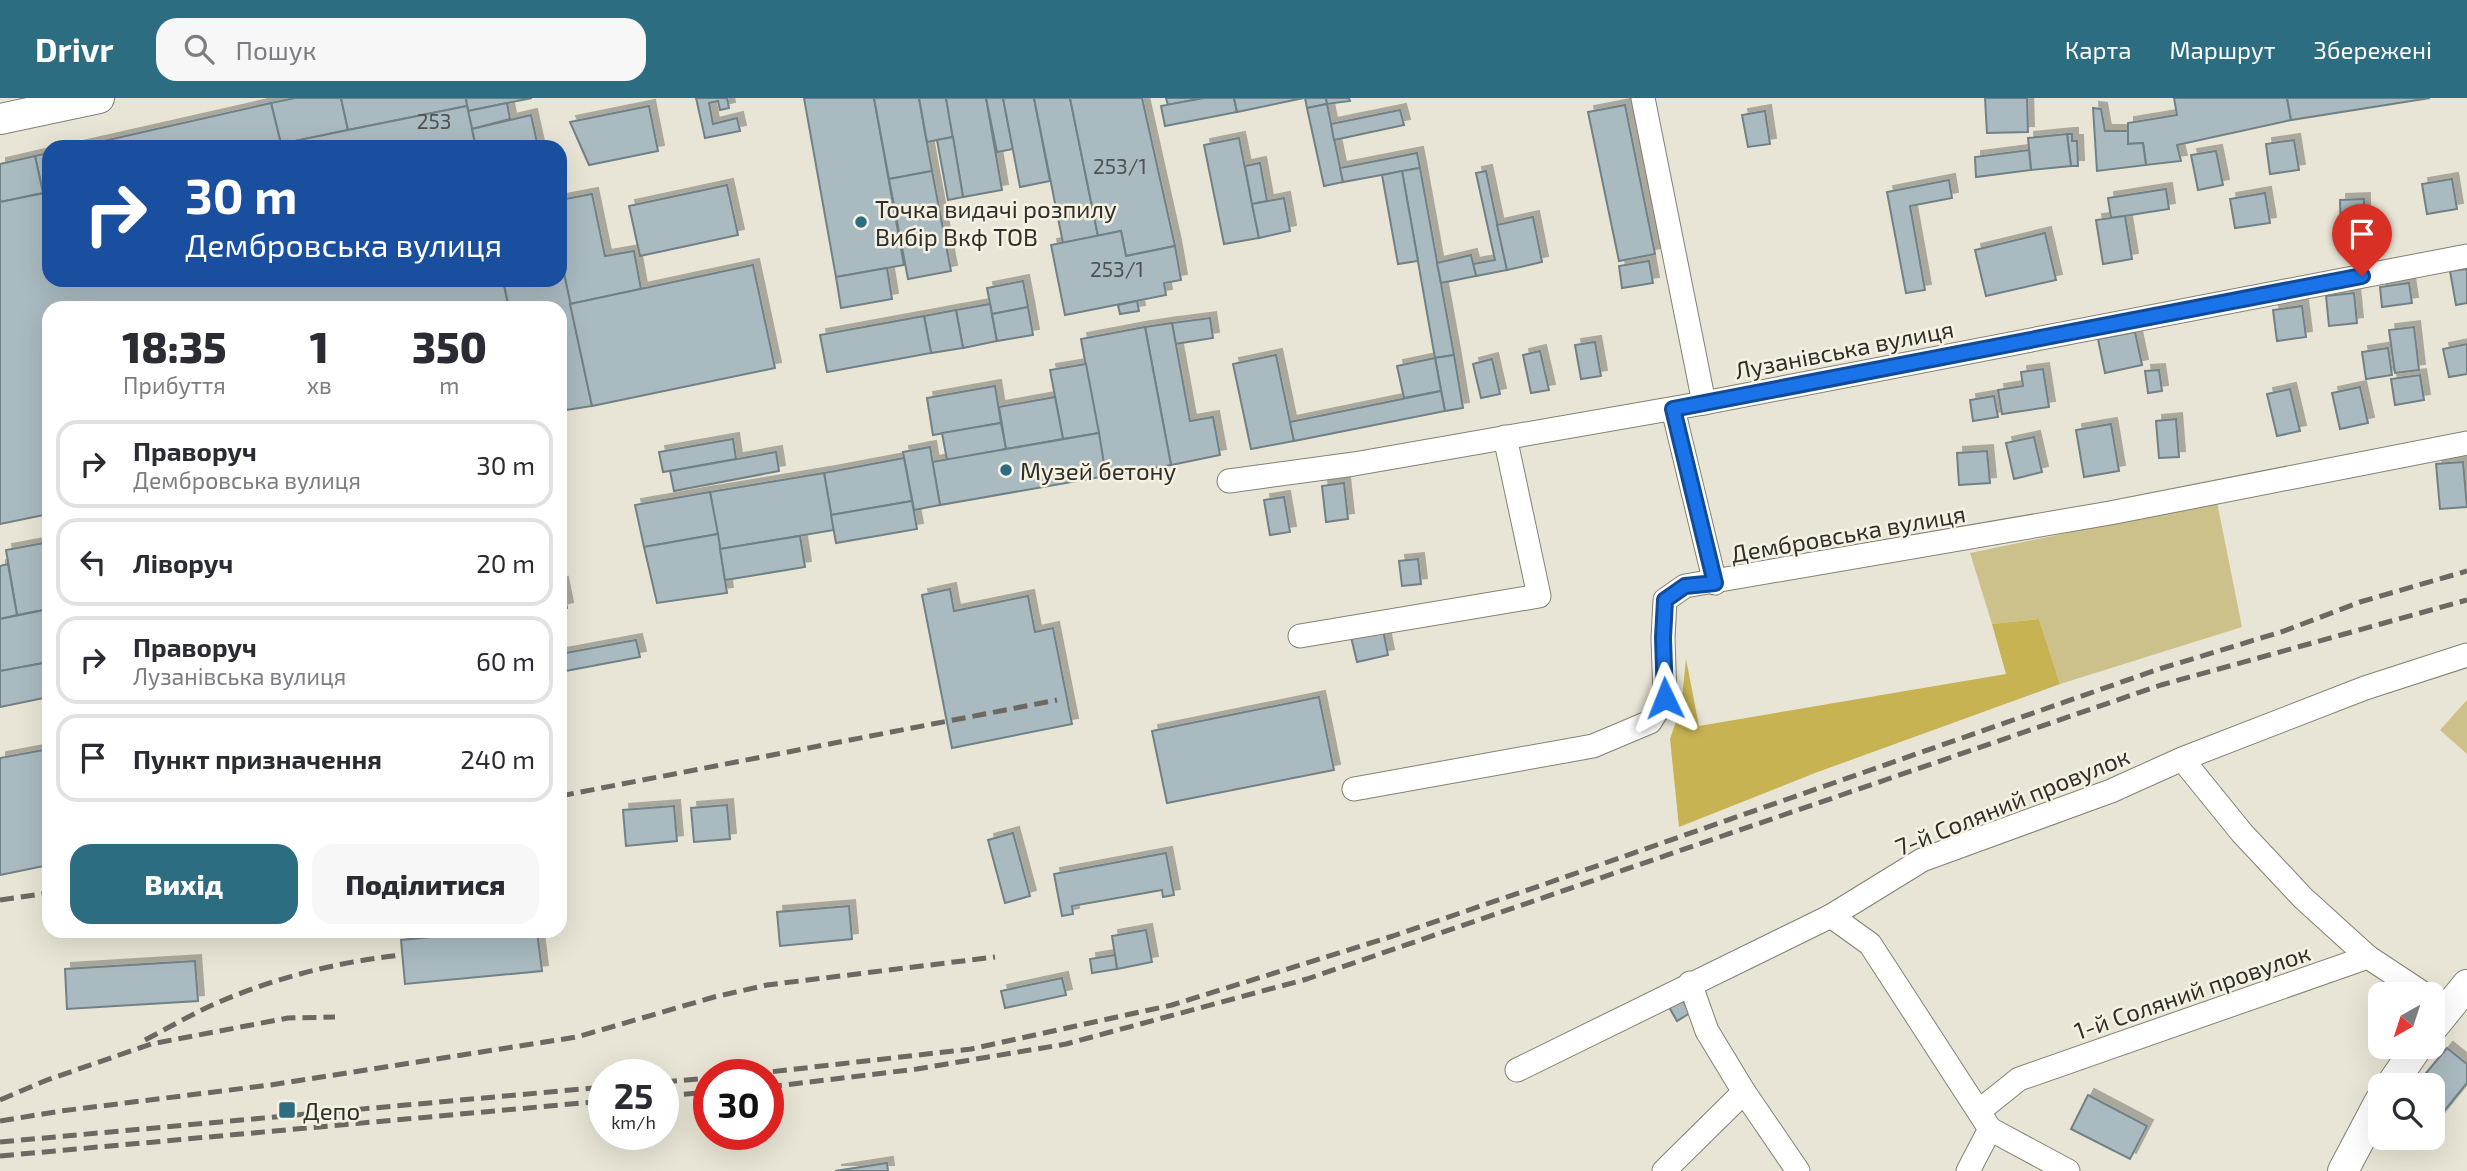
<!DOCTYPE html>
<html lang="uk">
<head>
<meta charset="utf-8">
<style>
  body { margin:0; font-family:"Exo 2",sans-serif; background:#f7f7f7; color:#2b2b33; height:100vh; display:flex; flex-direction:column; font-size:26px; white-space:nowrap }
  * { box-sizing:border-box; margin:0 }
  p { font-size:23px; color:#7c7c81 }
  .icon { flex:none; width:38px; height:38px; fill:none; stroke:currentColor; stroke-width:2; stroke-linecap:round; stroke-linejoin:round }
  .map { position:relative; flex:1; overflow:hidden }
  .sheet { position:absolute; left:42px; top:203px; width:525px; height:637px; display:flex; flex-direction:column; background:#fff; border-radius:21px; box-shadow:0 7px 28px #0002 }
  .sheet>* { flex:none }
  .banner { position:absolute; left:42px; top:42px; width:525px; height:147px; border-radius:21px; box-shadow:0 7px 28px #0002; background:#1a4fa0; color:#fff; overflow:hidden }
  .needle { width:46px; rotate:219deg }
  .tools { position:absolute; left:2368px; top:884px; display:grid; gap:14px }
  .tools a { display:grid; place-items:center; width:77px; height:77px; border-radius:14px; background:#fff; box-shadow:0 7px 28px #0002; font-size:35px }
  .speed { position:absolute; left:588px; top:961px; display:flex; gap:14px; font-size:35px; font-weight:700; text-align:center }
  .speed>* { display:grid; place-content:center; width:91px; height:91px; border-radius:50%; background:#fff; box-shadow:0 7px 28px #0002; line-height:1 }
  .speed small { font-size:18px; font-weight:400 }
  .speed .limit { border:10px solid #d22; background:#fff; color:#111 }
  .pin { position:absolute; display:grid; place-items:center; width:60px; height:60px; color:#fff; margin:-72px -30px; border-radius:50% 50% 50% 0; rotate:-45deg; box-shadow:0 0 7px #0007 }
  .pin .icon { rotate:45deg }
  .me { position:absolute; width:77px; margin:-38px; rotate:358deg; stroke-linejoin:round; filter:drop-shadow(0 0 5px #0008) }
  .turn { display:flex; align-items:center; gap:24px; height:147px; padding:0 28px; font-size:32px }
  .turn .icon { width:91px; height:91px; stroke-width:2.5 }
  .turn b { display:block; font-size:49px; line-height:60px }
  .eta { display:flex; justify-content:space-evenly; align-items:center; height:119px; text-align:center }
  .eta b { font-size:42px; font-weight:800; line-height:49px }
  .button { display:flex; gap:14px; margin-top:auto; padding:14px 28px }
  .button a { flex:1; height:80px; border-radius:21px; background:#2d6d81; color:#fff; font-size:28px; font-weight:800; line-height:80px; text-align:center }
  .button a+a { background:#f7f7f7; color:#2b2b33 }
  ul { padding:0; list-style:none }
  li { display:flex; align-items:center; gap:21px; height:88px; margin:0 14px 10px; padding:0 14px; border:4px solid #e1e1e2; border-radius:21px }
  li div { flex:1 }
  li b { display:block; font-size:26px }
  li em { font-style:normal }
  header { display:flex; align-items:center; gap:42px; box-sizing:border-box; height:98px; padding:0 35px; background:#2d6d81; color:#fff }
  header strong { font-size:33px }
  nav { display:flex; gap:38px; margin-inline-start:auto; font-size:24px }
  .search { width:490px; height:63px; background:#f7f7f7; display:flex; align-items:center; gap:18px; box-sizing:border-box; padding:0 24px; border-radius:21px; color:#7c7c81; font-size:26px }
  .map>svg:first-child { display:block }
  .green { fill:#ccc18a }
  .forest { fill:#c8b353 }
  .building { fill:#a9bac0; stroke:#718186; stroke-width:2; filter:url(#shadow) }
  .lines { fill:none; stroke-linecap:round; stroke-linejoin:round }
  .minor-casing { stroke:#838173; stroke-width:25 }
  .major-casing { stroke:#838173; stroke-width:32 }
  .minor { stroke:#fff; stroke-width:23 }
  .major { stroke:#fff; stroke-width:30 }
  .rail { stroke:#6b6961; stroke-width:5; stroke-dasharray:14 7; stroke-linecap:butt }
  .route-casing { stroke:#114b97; stroke-width:18 }
  .route { stroke:#1a73e8; stroke-width:12 }
  .poi-dot { fill:#2d6d81; stroke:#f5f2e3; stroke-width:2.5 }
  .labels { text-anchor:middle; dominant-baseline:central; stroke-width:5; stroke-linejoin:round; paint-order:stroke }
  .number-label { font-size:21px; fill:#4e5250 }
  .poi-label { font-size:24px; fill:#302f2a; stroke:#f5f2e3; text-anchor:start }
  .street-label { font-size:24px; fill:#302f2a; stroke:#f5f2e3 }
</style>
</head>
<body>
<header>
<strong>Drivr</strong>
<div class="search"><svg class="icon" aria-label="search" viewBox="0 0 24 24"><circle cx="10" cy="10" r="6"/><path d="M15 15l6 6"/></svg>Пошук</div>
<nav><a>Карта</a><a>Маршрут</a><a>Збережені</a></nav>
</header>
<div class="map">
<svg width="2467" height="1073" viewBox="0 0 2467 1073">
  <defs>
    <filter id="shadow"><feDropShadow dx="6" dy="-6" stdDeviation="0" flood-color="#0004"/></filter>
  </defs>
  <rect width="100%" height="100%" fill="#e8e5d6"/>
  <!-- green -->
  <g class="green">
    <polygon points="2217,404 2242,529 2060,586 2039,521 1992,526 1970,455"/>
    <polygon points="2467,602 2467,656 2440,632"/>
  </g>
  <!-- forest -->
  <polygon class="forest" points="2039,521 2060,586 1815,675 1679,729 1670,641 1681,609 1686,561 1699,628 2006,576 1992,526"/>
  <!-- building -->
  <g class="building">
    <polygon points="295,0 341,0 348,32 281,46 271,5"/>
    <polygon points="341,0 466,0 467,8 348,32"/>
    <polygon points="466,0 532,0 468,13"/>
    <polygon points="696,0 727,0 729,10 720,12 718,3 709,5 713,26 737,20 740,33 705,40"/>
    <polygon points="804,0 874,0 904,167 836,179"/>
    <polygon points="874,0 919,0 932,73 889,81"/>
    <polygon points="919,0 946,0 953,39 927,44"/>
    <polygon points="946,0 986,0 1002,92 963,99"/>
    <polygon points="986,0 1003,0 1013,51 997,54"/>
    <polygon points="1003,0 1034,0 1050,83 1020,89"/>
    <polygon points="1034,0 1070,0 1098,138 1063,145"/>
    <polygon points="1070,0 1142,0 1175,148 1126,158 1121,133 1098,138"/>
    <polygon points="1166,0 1204,0 1168,7"/>
    <polygon points="1204,0 1234,0 1237,14 1165,28 1161,8"/>
    <polygon points="1234,0 1304,0 1237,14"/>
    <polygon points="1305,0 1326,0 1327,6 1307,10"/>
    <polygon points="1326,0 1349,0 1350,3 1327,6"/>
    <polygon points="1985,0 2027,0 2028,34 1987,35"/>
    <polygon points="2174,0 2287,0 2291,22 2177,47 2181,63 2146,67 2143,45 2128,46 2128,25 2177,17"/>
    <polygon points="2287,0 2430,0 2291,22"/>
    <polygon points="271,5 281,46 266,49 77,49"/>
    <polygon points="507,5 510,21 472,31 468,13"/>
    <polygon points="1327,6 1343,84 1324,88 1307,10"/>
    <polygon points="1625,7 1655,156 1619,163 1588,14"/>
    <polygon points="467,8 476,49 266,49 348,32"/>
    <polygon points="649,8 658,53 589,67 570,24"/>
    <polygon points="2093,10 2101,11 2105,33 2128,33 2128,46 2143,45 2146,67 2097,73"/>
    <polygon points="1400,12 1404,27 1334,42 1331,26"/>
    <polygon points="1765,13 1770,46 1748,49 1742,17"/>
    <polygon points="531,17 538,49 476,49 472,31"/>
    <polygon points="2067,36 2072,36 2072,43 2077,43 2078,68 2071,68"/>
    <polygon points="2067,36 2071,68 2031,72 2028,40"/>
    <polygon points="953,39 963,99 948,102 937,42"/>
    <polygon points="1239,40 1259,140 1224,146 1204,47"/>
    <polygon points="2294,42 2299,72 2270,76 2266,46"/>
    <polygon points="2029,52 2031,72 1976,79 1975,59"/>
    <polygon points="2216,53 2223,87 2198,92 2191,57"/>
    <polygon points="49,55 49,94 43,95 35,58"/>
    <polygon points="1417,55 1420,70 1343,84 1340,70"/>
    <polygon points="35,58 43,95 0,104 0,66"/>
    <polygon points="1260,65 1267,103 1252,106 1245,68"/>
    <polygon points="1420,70 1454,257 1435,260 1402,73"/>
    <polygon points="932,73 951,173 908,181 889,81"/>
    <polygon points="1402,73 1418,163 1398,166 1382,77"/>
    <polygon points="1486,73 1507,172 1476,178 1473,166 1495,162 1476,75"/>
    <polygon points="2452,81 2457,111 2427,116 2422,86"/>
    <polygon points="1949,82 1952,100 1910,108 1925,192 1906,195 1887,94"/>
    <polygon points="727,87 738,137 640,158 629,108"/>
    <polygon points="2166,91 2169,111 2111,120 2108,100"/>
    <polygon points="49,94 49,182 503,182 509,210 49,210 49,416 0,426 0,104"/>
    <polygon points="2265,95 2270,125 2235,130 2230,101"/>
    <polygon points="592,96 605,158 634,153 641,191 570,206 560,156 560,102"/>
    <polygon points="1284,100 1290,133 1259,140 1252,106"/>
    <polygon points="2364,101 2364,134 2341,135 2340,102"/>
    <polygon points="2125,118 2132,161 2103,166 2096,122"/>
    <polygon points="1533,119 1542,164 1507,172 1497,127"/>
    <polygon points="1121,133 1126,158 1175,148 1181,182 1164,185 1166,197 1065,217 1051,147"/>
    <polygon points="2045,135 2056,182 1986,198 1975,152"/>
    <polygon points="560,156 592,308 560,313 560,210 509,210 503,182 560,182"/>
    <polygon points="1471,157 1476,178 1441,185 1437,165"/>
    <polygon points="1649,163 1653,185 1622,190 1619,168"/>
    <polygon points="753,167 775,270 592,308 570,206"/>
    <polygon points="887,170 892,201 841,210 836,179"/>
    <polygon points="2467,171 2467,205 2456,207 2450,173"/>
    <polygon points="1023,183 1028,209 992,216 987,190"/>
    <polygon points="2409,185 2412,205 2382,209 2380,189"/>
    <polygon points="2354,195 2357,225 2329,228 2326,198"/>
    <polygon points="1137,203 1139,213 1120,216 1118,207"/>
    <polygon points="990,206 997,243 963,250 956,212"/>
    <polygon points="2302,208 2306,239 2277,243 2273,212"/>
    <polygon points="1028,209 1033,237 997,243 992,216"/>
    <polygon points="956,212 963,250 931,255 924,218"/>
    <polygon points="924,218 931,255 827,274 820,237"/>
    <polygon points="1210,220 1213,240 1175,246 1172,225"/>
    <polygon points="1172,225 1190,323 1213,319 1220,357 1171,367 1145,229"/>
    <polygon points="1145,229 1171,367 1106,378 1081,241"/>
    <polygon points="2414,229 2419,272 2395,275 2389,232"/>
    <polygon points="2135,234 2142,267 2105,275 2098,241"/>
    <polygon points="1595,244 1601,278 1581,281 1575,247"/>
    <polygon points="2467,246 2467,276 2449,279 2443,251"/>
    <polygon points="2388,250 2392,277 2366,281 2362,254"/>
    <polygon points="1540,253 1549,292 1531,295 1523,257"/>
    <polygon points="1276,257 1294,343 1251,351 1233,266"/>
    <polygon points="1454,257 1463,310 1445,313 1435,260"/>
    <polygon points="1435,260 1441,293 1404,300 1397,268"/>
    <polygon points="1492,261 1500,296 1481,300 1473,266"/>
    <polygon points="1086,266 1099,335 1063,341 1050,272"/>
    <polygon points="2043,271 2049,309 2002,316 1998,292 2023,288 2021,274"/>
    <polygon points="2159,272 2162,293 2148,295 2145,273"/>
    <polygon points="2420,277 2424,302 2395,307 2391,281"/>
    <polygon points="995,288 1001,325 933,337 927,300"/>
    <polygon points="2360,289 2368,325 2340,331 2332,295"/>
    <polygon points="2290,291 2300,333 2277,338 2267,296"/>
    <polygon points="1441,293 1445,313 1294,343 1290,324"/>
    <polygon points="1994,298 1998,319 1973,323 1970,302"/>
    <polygon points="1055,299 1063,341 1006,351 999,309"/>
    <polygon points="2176,321 2179,359 2159,360 2156,323"/>
    <polygon points="1001,325 1006,351 947,362 942,335"/>
    <polygon points="2111,326 2119,373 2084,379 2076,332"/>
    <polygon points="1099,335 1106,378 940,407 932,364"/>
    <polygon points="2034,339 2042,374 2014,381 2006,345"/>
    <polygon points="733,341 736,361 663,374 659,354"/>
    <polygon points="930,349 940,407 914,412 903,354"/>
    <polygon points="1987,353 1990,385 1959,387 1957,355"/>
    <polygon points="776,354 779,373 674,393 670,373"/>
    <polygon points="904,360 912,403 831,417 824,375"/>
    <polygon points="2463,364 2467,409 2440,411 2436,366"/>
    <polygon points="824,375 834,432 720,451 710,394"/>
    <polygon points="1344,385 1348,421 1326,424 1322,388"/>
    <polygon points="710,394 718,436 644,449 635,407"/>
    <polygon points="1284,399 1290,434 1270,437 1264,402"/>
    <polygon points="912,403 917,431 836,445 831,417"/>
    <polygon points="718,436 727,495 657,505 644,449"/>
    <polygon points="800,438 805,469 725,482 720,451"/>
    <polygon points="49,444 49,511 17,517 6,452"/>
    <polygon points="1418,461 1421,486 1402,488 1399,463"/>
    <polygon points="8,466 17,517 0,521 0,468"/>
    <polygon points="562,485 567,510 560,512 560,486"/>
    <polygon points="950,491 954,513 1028,498 1035,534 1053,530 1072,626 952,650 922,497"/>
    <polygon points="49,511 49,564 0,573 0,521"/>
    <polygon points="1383,532 1388,557 1357,564 1351,539"/>
    <polygon points="636,542 640,559 560,574 560,556"/>
    <polygon points="49,564 49,599 0,609 0,573"/>
    <polygon points="1319,599 1334,672 1167,705 1152,633"/>
    <polygon points="49,651 49,767 0,777 0,660"/>
    <polygon points="727,707 730,741 694,744 691,710"/>
    <polygon points="674,708 677,743 626,748 623,712"/>
    <polygon points="1013,735 1030,798 1005,805 988,742"/>
    <polygon points="1166,755 1174,797 1163,799 1162,792 1072,808 1073,816 1062,818 1054,776"/>
    <polygon points="849,808 852,841 780,848 777,814"/>
    <polygon points="1146,832 1152,864 1117,871 1112,838"/>
    <polygon points="493,833 537,833 542,873 405,886 401,842"/>
    <polygon points="1115,857 1117,871 1092,875 1090,861"/>
    <polygon points="195,863 198,903 67,911 65,871"/>
    <polygon points="1062,880 1066,897 1005,910 1001,893"/>
    <polygon points="1682,901 1690,915 1677,923 1669,909"/>
    <polygon points="2447,950 2467,966 2467,985 2437,1022 2432,1018 2432,987 2416,987"/>
    <polygon points="2088,997 2147,1028 2130,1061 2071,1031"/>
    <polygon points="887,1065 888,1073 835,1073"/>
  </g>
  <g class="lines">
    <!-- minor casing -->
    <g class="minor-casing">
      <g id="minor">
        <polyline points="1643,0 1704,305"/>
        <polyline points="1673,311 1715,485"/>
        <polyline points="1229,383 1354,366 1704,305 2467,158"/>
        <polyline points="1300,538 1539,498 1505,339"/>
        <polyline points="2182,661 2242,735 2303,800 2368,859"/>
        <polyline points="1354,691 1593,648 1650,624 1665,600 1663,540 1665,502 1685,488 2110,415 2467,345"/>
        <polyline points="1831,818 1870,846 1990,1031 2068,1073"/>
        <polyline points="1690,885 1707,933 1744,994 1798,1073"/>
        <polyline points="1517,972 1831,818 1922,762 2111,693 2182,661 2365,590 2467,557"/>
        <polyline points="1979,1013 2019,981 2368,859 2424,896"/>
        <polyline points="1664,1073 1744,994"/>
        <polyline points="1968,1073 1990,1031"/>
      </g>
    </g>
    <!-- major casing -->
    <g class="major-casing">
      <g id="major">
        <polyline points="0,21 99,0"/>
        <polyline points="2432,930 2467,887"/>
        <polyline points="2391,987 2418,948"/>
        <polyline points="2343,1073 2380,1003"/>
      </g>
    </g>
    <!-- minor -->
    <use href="#minor" class="minor"/>
    <!-- major -->
    <use href="#major" class="major"/>
    <!-- rail -->
    <g class="rail">
      <polyline points="560,698 1057,602"/>
      <polyline points="0,802 49,795"/>
      <path d="M145 942C166 931 187 919 208 909 269 881 336 864 402 857"/>
      <polyline points="752,976 971,951 1172,907 1393,838 1548,785 2156,572 2284,533 2360,504 2467,473"/>
      <polyline points="663,984 709,980"/>
      <polyline points="768,989 917,971 1066,946 1307,881 2161,587 2467,502"/>
      <polyline points="663,998 709,994"/>
      <polyline points="0,1002 47,982 151,946 288,920 335,919"/>
      <polyline points="0,1023 61,1013 270,987 577,939 714,899 767,887 995,859"/>
      <polyline points="0,1044 604,989"/>
      <polyline points="0,1058 604,1003"/>
    </g>
  </g>
  <g class="lines">
    <!-- route casing -->
    <g class="route-casing">
      <polyline id="route" points="1665,600 1663,540 1665,502 1685,488 1715,485 1673,311 2362,178"/>
    </g>
    <!-- route -->
    <use href="#route" class="route"/>
  </g>
  <!-- markers -->
  <g class="poi-dot">
    <circle cx="861" cy="124" r="7"/>
    <circle cx="1006" cy="372" r="7"/>
    <rect x="278" y="1003" width="18" height="18" rx="3.5"/>
  </g>
  <g class="labels">
    <!-- number labels -->
    <g class="number-label">
      <text x="434" y="22">253</text>
      <text x="1120" y="67">253/1</text>
      <text x="1117" y="170">253/1</text>
    </g>
    <!-- poi labels -->
    <g class="poi-label">
      <text x="875" y="110">Точка видачі розпилу<tspan x="875" dy="28">Вибір Вкф ТОВ</tspan></text>
      <text x="1020" y="372">Музей бетону</text>
      <text x="303" y="1012">Депо</text>
    </g>
    <!-- street labels -->
    <g class="street-label">
      <text transform="translate(1844 251) rotate(-11)">Лузанівська вулиця</text>
      <text transform="translate(1848 435) rotate(-10)">Дембровська вулиця</text>
      <text transform="translate(2012 703) rotate(-22)">7-й Соляний провулок</text>
      <text transform="translate(2192 893) rotate(-19)">1-й Соляний провулок</text>
    </g>
  </g>
</svg>
<div class="tools">
<a><svg class="needle" viewBox="-14 -14 28 28"><path d="M0-13l5 13h-10z" fill="#e53935"/><path d="M0 13l5-13h-10z" fill="#7c7c81"/></svg></a>
<a><svg class="icon" aria-label="search" viewBox="0 0 24 24"><circle cx="10" cy="10" r="6"/><path d="M15 15l6 6"/></svg></a>
</div>
<div class="speed"><div>25<small>km/h</small></div><div class="limit">30</div></div>
<div class="pin" style="left:2362px;top:178px;background:#d93025"><svg class="icon" aria-label="arrive" viewBox="0 0 24 24"><path d="M6 21V4h12l-3 4 3 4H6"/></svg></div>
<svg class="me" style="left:1665px;top:600px" viewBox="-20 -20 40 40"><path d="M0-17L14 15 0 8-14 15z" fill="#1a73e8" stroke="#fff" stroke-width="4"/></svg>
<div class="banner">
<div class="turn"><svg class="icon" aria-label="right" viewBox="0 0 24 24"><path d="M7 20v-9h11M14 6l5 5-5 5"/></svg><div><b>30 m</b>Дембровська вулиця</div></div>
</div>
<section class="sheet">
<div class="eta">
<div><b>18:35</b><p>Прибуття</p></div>
<div><b>1</b><p>хв</p></div>
<div><b>350</b><p>m</p></div>
</div>
<ul>
<li><svg class="icon" aria-label="right" viewBox="0 0 24 24"><path d="M7 20v-9h11M14 6l5 5-5 5"/></svg><div><b>Праворуч</b><p>Дембровська вулиця</p></div><em>30 m</em></li>
<li><svg class="icon" aria-label="left" viewBox="0 0 24 24"><path d="M17 20v-9H6M10 6l-5 5 5 5"/></svg><div><b>Ліворуч</b></div><em>20 m</em></li>
<li><svg class="icon" aria-label="right" viewBox="0 0 24 24"><path d="M7 20v-9h11M14 6l5 5-5 5"/></svg><div><b>Праворуч</b><p>Лузанівська вулиця</p></div><em>60 m</em></li>
<li><svg class="icon" aria-label="arrive" viewBox="0 0 24 24"><path d="M6 21V4h12l-3 4 3 4H6"/></svg><div><b>Пункт призначення</b></div><em>240 m</em></li>
</ul>
<div class="button"><a>Вихід</a><a>Поділитися</a></div>
</section>
</div>
</body>
</html>
